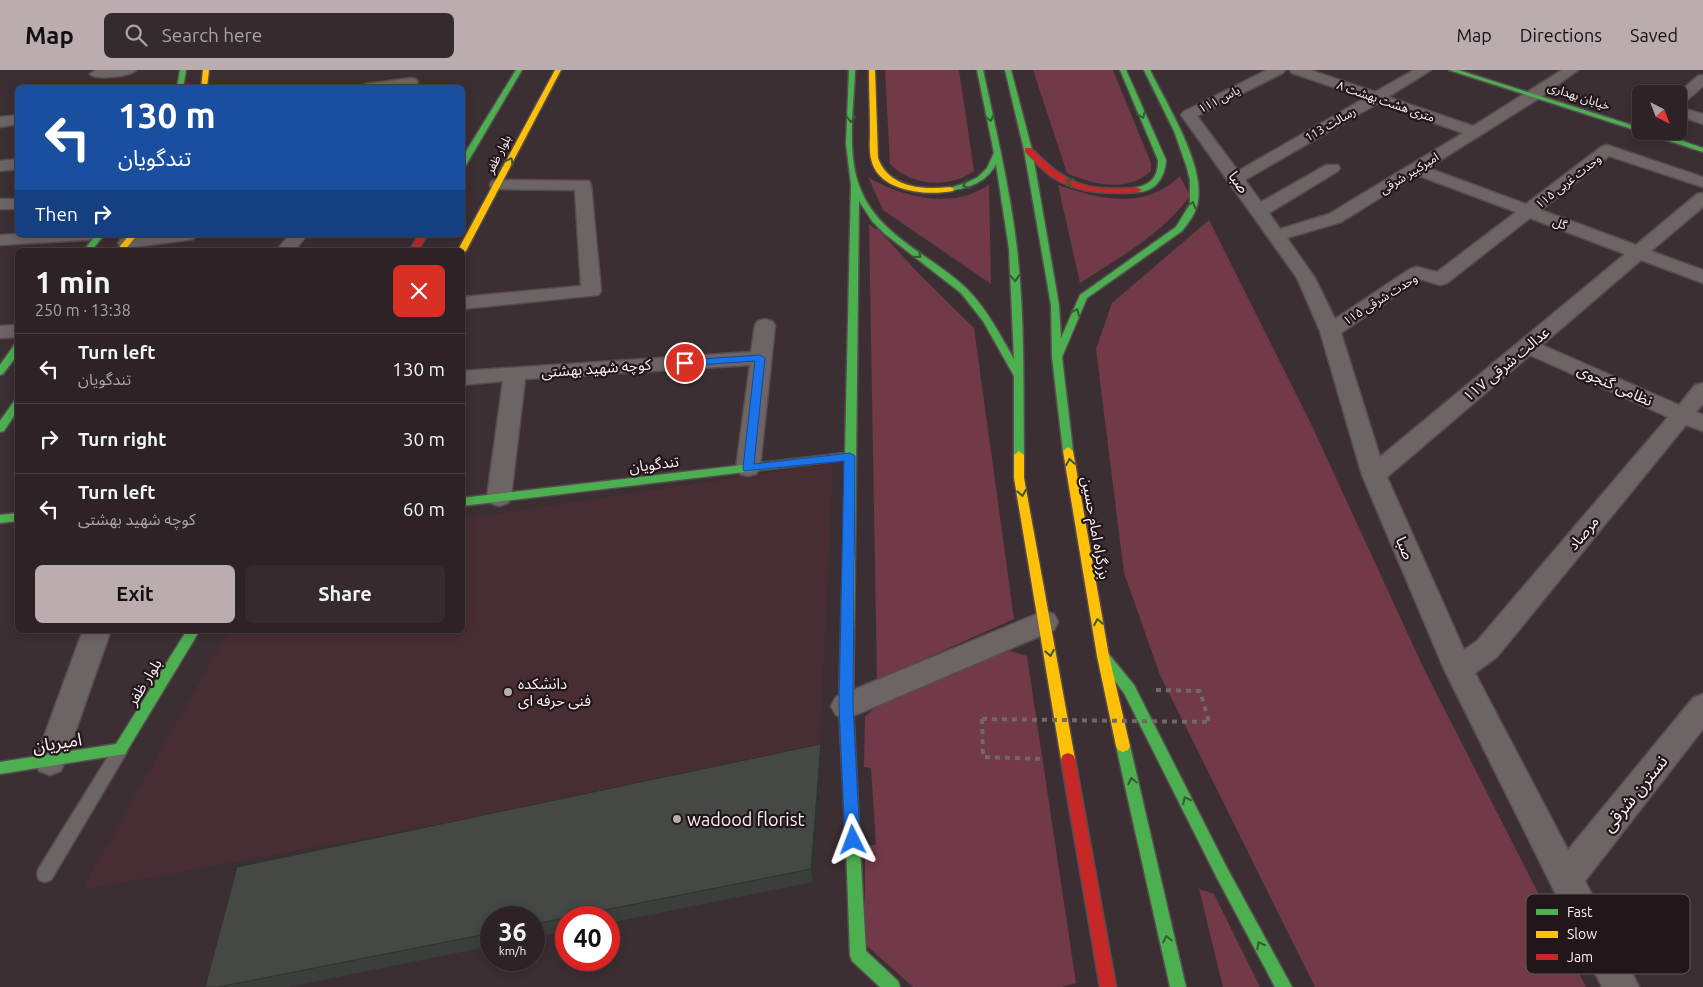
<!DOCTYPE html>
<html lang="en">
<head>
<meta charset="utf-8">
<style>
  body { margin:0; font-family:Ubuntu,"Noto Sans Arabic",sans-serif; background:#352b2e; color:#f1f3f6; height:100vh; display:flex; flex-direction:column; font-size:19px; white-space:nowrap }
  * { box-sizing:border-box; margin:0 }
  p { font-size:16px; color:#a7a4a7 }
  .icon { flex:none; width:28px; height:28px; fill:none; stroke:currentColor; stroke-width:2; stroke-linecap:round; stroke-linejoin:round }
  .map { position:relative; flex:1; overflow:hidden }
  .side { position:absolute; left:15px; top:178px; width:450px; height:385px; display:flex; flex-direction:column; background:#2d2326; border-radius:8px; box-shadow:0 2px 12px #0003,0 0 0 1px #484043 }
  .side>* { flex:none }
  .banner { position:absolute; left:15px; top:15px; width:450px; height:152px; border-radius:8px; box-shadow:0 2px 12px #0003,0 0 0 1px #484043; background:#1a4fa0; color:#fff; overflow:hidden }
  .needle { width:32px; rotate:138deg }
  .fabs { position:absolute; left:1632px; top:15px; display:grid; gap:10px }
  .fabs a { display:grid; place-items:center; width:55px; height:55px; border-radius:8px; background:#2d2326; box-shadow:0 2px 12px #0003,0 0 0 1px #484043; font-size:25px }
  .speed { position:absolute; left:480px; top:836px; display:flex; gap:10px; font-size:25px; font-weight:700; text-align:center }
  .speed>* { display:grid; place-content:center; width:65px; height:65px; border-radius:50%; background:#2d2326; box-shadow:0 2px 12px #0003,0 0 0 1px #484043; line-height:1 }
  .speed small { font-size:12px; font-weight:400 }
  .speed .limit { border:8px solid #d22; background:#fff; color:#111 }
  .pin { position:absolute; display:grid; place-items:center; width:42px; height:42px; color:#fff; margin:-21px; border:2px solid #fff; border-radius:50%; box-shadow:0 1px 5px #0007 }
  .me { position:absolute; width:55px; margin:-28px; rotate:357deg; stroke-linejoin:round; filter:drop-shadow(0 0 4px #0008) }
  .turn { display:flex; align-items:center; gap:18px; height:105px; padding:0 20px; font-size:22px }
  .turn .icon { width:65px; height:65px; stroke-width:2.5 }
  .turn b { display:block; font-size:35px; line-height:42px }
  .then { display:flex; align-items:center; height:48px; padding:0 20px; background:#0003; gap:10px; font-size:19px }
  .round { display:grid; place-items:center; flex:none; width:52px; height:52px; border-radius:8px; background:#352b2e }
  .head { display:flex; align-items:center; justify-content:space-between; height:85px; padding:0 20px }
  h1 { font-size:30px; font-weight:700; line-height:38px }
  .action { display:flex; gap:10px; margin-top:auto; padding:10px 20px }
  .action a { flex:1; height:58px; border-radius:8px; background:#bbacaf; color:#111; font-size:20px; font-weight:700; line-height:58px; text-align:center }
  .action a+a { background:#352b2e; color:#f1f3f6 }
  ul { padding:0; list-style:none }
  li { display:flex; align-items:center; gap:15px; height:70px; padding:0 20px; border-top:1px solid #484043 }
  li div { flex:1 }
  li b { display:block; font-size:19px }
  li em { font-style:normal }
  header { display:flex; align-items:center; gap:30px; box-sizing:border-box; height:70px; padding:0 25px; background:#bbacaf; color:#111 }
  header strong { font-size:24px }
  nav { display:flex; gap:28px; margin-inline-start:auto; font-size:18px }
  .search { width:350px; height:45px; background:#352b2e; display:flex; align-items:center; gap:12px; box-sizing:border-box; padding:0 18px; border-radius:8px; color:#a7a4a7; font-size:19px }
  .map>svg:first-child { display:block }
  .built { fill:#492d35 }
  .green { fill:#723949 }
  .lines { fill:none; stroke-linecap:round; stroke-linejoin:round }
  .lane-casing { stroke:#574c4f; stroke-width:3 }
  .street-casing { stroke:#574c4f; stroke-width:3 }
  .fast-casing { stroke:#574c4f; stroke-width:3 }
  .slow-casing { stroke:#574c4f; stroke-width:3 }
  .jam-casing { stroke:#574c4f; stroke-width:3 }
  .path { stroke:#72686a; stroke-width:4; stroke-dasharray:5 5; stroke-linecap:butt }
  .lane { fill:#6d6466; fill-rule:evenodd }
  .street { fill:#6d6466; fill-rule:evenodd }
  .fast { fill:#4caf50; fill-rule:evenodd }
  .slow { fill:#ffc107; fill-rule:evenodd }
  .jam { fill:#c62828; fill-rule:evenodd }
  .path-bridge { stroke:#72686a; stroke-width:4; stroke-dasharray:5 5; stroke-linecap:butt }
  .wall { fill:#3a3f3b }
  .shaded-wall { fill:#303330 }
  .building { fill:#444945; stroke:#303330 }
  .oneway { stroke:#345b32 }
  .route { fill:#1a73e8; stroke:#114b97 }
  .poi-dot { fill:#bbacaf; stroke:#211619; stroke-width:2 }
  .labels { text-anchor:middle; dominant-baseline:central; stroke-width:4.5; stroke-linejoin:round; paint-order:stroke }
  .far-street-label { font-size:12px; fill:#ffeff2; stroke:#211619 }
  .street-label { font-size:15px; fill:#ffeff2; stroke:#211619 }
  .poi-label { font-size:15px; fill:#ffeff2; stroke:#211619; text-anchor:start }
  .near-street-label { font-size:18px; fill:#ffeff2; stroke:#211619 }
  .near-poi-label { font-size:18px; fill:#ffeff2; stroke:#211619; text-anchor:start }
  .key { fill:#211619; stroke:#64575a; stroke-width:1 }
  .key-label { font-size:14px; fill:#ffeff2 }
</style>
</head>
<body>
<header>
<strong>Map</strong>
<div class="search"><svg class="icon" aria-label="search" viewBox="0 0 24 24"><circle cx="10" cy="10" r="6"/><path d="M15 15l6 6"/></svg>Search here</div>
<nav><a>Map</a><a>Directions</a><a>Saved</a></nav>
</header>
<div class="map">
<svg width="1703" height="917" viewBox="0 0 1703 917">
  <rect width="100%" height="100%" fill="#3c2f33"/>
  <!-- built -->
  <polygon class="built" points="833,393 819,684 82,820 229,560 462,560 463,449"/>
  <!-- green -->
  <g class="green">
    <path d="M885 0H959L974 101C949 119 911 116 890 94Z"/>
    <path d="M1033 0H1113L1151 93V101C1128 123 1093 115 1067 103Z"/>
    <path d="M1180 106 1190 126C1161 165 1120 187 1080 213L1058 115C1100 129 1144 141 1180 106Z"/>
    <path d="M868 107C896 124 936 135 968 125 975 123 983 118 989 115L991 214 883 140Z"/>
    <polygon points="1209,150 1312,356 1424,599 1586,917 1315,917 1160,605 1124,503 1096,279 1112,233"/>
    <polygon points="869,154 875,159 878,159 920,205 974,258 1014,549 877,610"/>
    <polygon points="994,576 1027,586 1076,913 1061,917 913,917 865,874 865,775 876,775 871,698 864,697 865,647 894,620"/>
    <polygon points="1199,819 1214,824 1260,917 1223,917"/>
  </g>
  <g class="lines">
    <!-- lane casing -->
    <g class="lane-casing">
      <polygon id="lane" points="119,675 124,677 127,682 124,687 51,810 45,812 39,810 37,804 39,798 114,677"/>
    </g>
    <!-- street casing -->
    <g class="street-casing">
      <g id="street">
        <path d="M96 0H136C131 6 96 11 90 4Z"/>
        <path d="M1267 0H1285L1283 3 1197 46 1238 101 1365 28 1292 3 1290 0H1310L1375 22 1414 0H1431L1388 27 1473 56 1562 0H1578L1538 29 1428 98 1526 134 1601 77 1607 75 1703 107V117L1609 86 1541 140 1636 175 1697 124 1703 123V137L1651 181 1703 200V213L1641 190 1542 275 1679 335 1695 315 1703 313V334L1696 342 1703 345V361L1686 355 1497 587 1475 603 1568 780 1693 628 1703 624V659L1585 811 1639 917H1602L1444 599 1362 405 1320 261 1297 208 1181 45 1183 42ZM1378 33 1463 63 1329 144 1280 159 1269 143 1338 101 1340 98 1338 95H1326L1261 132 1245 110ZM1417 105 1516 142 1437 202 1417 197 1410 199 1335 249 1315 208 1287 168 1341 152ZM1530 148 1625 184 1380 387 1341 263 1420 209 1440 215 1447 213ZM1530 285 1668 347 1477 571 1464 580 1387 407Z"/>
        <polygon points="1703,5 1703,16 1684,33 1679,34 1677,24 1698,6"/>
        <polygon points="411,8 416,9 418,12 416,15 402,18 359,18 366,14"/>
        <polygon points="1679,37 1703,44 1703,54 1679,46"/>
        <polygon points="18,45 18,54 0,57 0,47"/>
        <polygon points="18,89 18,99 0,101 0,91"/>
        <polygon points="498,110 589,111 591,115 601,221 598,225 462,239 462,227 581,216 575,120 492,119 490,115 492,111"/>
        <rect x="0" y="129" width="18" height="10"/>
        <polygon points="18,164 18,165 95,165 92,169 86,170 0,175 0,165"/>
        <polygon points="147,165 196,165 193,169 187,170 127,178 121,177 118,173 121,169"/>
        <polygon points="289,165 307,165 295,180 277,180"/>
        <polygon points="765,249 772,251 775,255 760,398 756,404 748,406 740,404 736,398 750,295 525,309 511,427 508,433 499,436 490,433 487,427 503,311 462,315 462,301 751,282 755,255 758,251"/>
        <polygon points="18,255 18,267 0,268 0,256"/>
        <polygon points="1044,541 1054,544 1058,552 1054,560 846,649 836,645 831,636 836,627"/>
        <polygon points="83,560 111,560 65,691 61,701 50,705 39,701 35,691"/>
      </g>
    </g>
    <!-- fast casing -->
    <g class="fast-casing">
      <g id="fast">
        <polygon points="180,0 186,0 183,18 177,18"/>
        <polygon points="516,0 522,0 466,95 462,97 462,88"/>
        <path d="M849 0H855C854 38 846 82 860 118 879 167 932 185 967 219 987 239 1000 265 1014 289L1009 179 996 94C986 113 970 117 950 121L946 119 966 113 978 107 987 98 994 83 977 0H983C996 60 1010 119 1017 179 1025 248 1023 316 1024 385L1023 388 1019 389 1014 385V306L983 251 961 223 885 164 872 151 859 131 855 486 853 489H845L843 486 845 390 462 436V428L845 383 851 114 846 74Z"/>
        <path d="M1005 0H1011L1032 80 1059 235 1061 268 1080 225 1176 157 1190 134V110L1186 95 1174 61 1144 0H1150C1166 33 1204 93 1198 130 1197 142 1189 152 1182 161L1087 228 1062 287 1073 381 1068 385 1063 381 1052 287 1051 235 1024 80Z"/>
        <path d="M1120 0H1126L1166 90C1165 108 1155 123 1135 122V118C1152 114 1158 107 1158 90Z"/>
        <polygon points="1449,0 1458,0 1641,58 1641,61 1653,61 1703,78 1703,82"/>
        <polygon points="96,165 104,165 92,180 84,180"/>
        <polygon points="18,273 18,284 3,304 0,305 0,295 15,274"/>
        <polygon points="18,329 18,340 4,361 0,362 0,351 15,330"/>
        <polygon points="18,443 18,451 0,453 0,445"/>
        <polygon points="187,560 200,560 125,684 0,704 0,692 116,674"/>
        <polygon points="1103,581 1107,582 1134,615 1227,798 1292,917 1275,917 1217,808 1124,623 1099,590 1097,586 1099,582"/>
        <polygon points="1123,670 1128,672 1130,676 1186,917 1170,917 1116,676 1118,672"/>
        <polygon points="853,769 858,771 860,776 866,881 898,911 900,917 880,917 852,891 850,885 846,776 848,771"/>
      </g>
    </g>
    <!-- slow casing -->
    <g class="slow-casing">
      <g id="slow">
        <polygon points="203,0 209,0 207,18 201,18"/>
        <polygon points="555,0 561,0 466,181 462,183 462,180 458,180"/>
        <path d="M869 0H875L878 88C889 118 922 120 950 117L954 119 953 121C926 126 878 122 871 89 869 80 870 70 870 62 870 41 869 21 869 0Z"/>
        <polygon points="129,165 137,165 125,180 117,180"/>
        <polygon points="1068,377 1073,381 1109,586 1130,676 1128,680 1123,682 1118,680 1116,676 1097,586 1063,381"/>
        <polygon points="1019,381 1024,385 1024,408 1075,689 1073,693 1068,695 1063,693 1061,689 1014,408 1014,385"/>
        <polygon points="849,482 853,483 855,486 853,636 860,776 858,781 853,783 848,781 846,776 839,636 843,486 845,483"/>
      </g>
    </g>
    <!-- jam casing -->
    <g class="jam-casing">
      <g id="jam">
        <path d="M1025 78H1031C1068 116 1085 121 1138 118L1142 120 1138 122C1110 124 1079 124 1054 108 1043 101 1034 91 1025 82Z"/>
        <polygon points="419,165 427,165 418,180 410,180"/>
        <polygon points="1068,683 1073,685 1075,689 1116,917 1100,917 1061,689 1063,685"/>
      </g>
    </g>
    <!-- path -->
    <g class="path">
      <polyline points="1156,620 1200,621 1209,652"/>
      <polyline points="982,649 983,687 1042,689"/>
    </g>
    <!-- lane -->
    <use href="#lane" class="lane"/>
    <!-- street -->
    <use href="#street" class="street"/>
    <!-- fast -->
    <use href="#fast" class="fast"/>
    <!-- slow -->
    <use href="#slow" class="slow"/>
    <!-- jam -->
    <use href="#jam" class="jam"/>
    <!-- path-bridge -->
    <polyline class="path-bridge" points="982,649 1209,652"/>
  </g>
  <!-- wall -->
  <polygon class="wall" points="822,689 813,812 609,853 609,848 566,848 566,861 534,868 534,848 491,848 491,876 288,917 205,917"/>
  <!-- shaded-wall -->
  <polygon class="shaded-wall" points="821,674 822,689 813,812 811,799"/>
  <!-- building -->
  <polygon class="building" points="821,674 811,799 534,854 534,848 491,848 491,863 218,917 205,917 237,797"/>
  <!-- one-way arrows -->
  <defs><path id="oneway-chevron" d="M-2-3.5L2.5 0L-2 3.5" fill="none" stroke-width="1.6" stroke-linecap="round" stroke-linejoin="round" transform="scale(1.25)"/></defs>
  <g class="oneway">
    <use href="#oneway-chevron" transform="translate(1142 45) rotate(66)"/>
    <use href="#oneway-chevron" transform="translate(990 48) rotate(77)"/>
    <use href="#oneway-chevron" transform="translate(851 49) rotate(90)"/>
    <use href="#oneway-chevron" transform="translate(510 91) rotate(-63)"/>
    <use href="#oneway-chevron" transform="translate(1070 112) rotate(-158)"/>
    <use href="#oneway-chevron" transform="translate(966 115) rotate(160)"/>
    <use href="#oneway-chevron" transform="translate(1192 135) rotate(-75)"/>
    <use href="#oneway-chevron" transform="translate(918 185) rotate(39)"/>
    <use href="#oneway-chevron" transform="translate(1015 208) rotate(85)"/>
    <use href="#oneway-chevron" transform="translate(1076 242) rotate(-67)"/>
    <use href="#oneway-chevron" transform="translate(1070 392) rotate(-99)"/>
    <use href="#oneway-chevron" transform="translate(1022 423) rotate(80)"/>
    <use href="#oneway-chevron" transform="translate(1098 552) rotate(-100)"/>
    <use href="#oneway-chevron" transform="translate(1050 583) rotate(80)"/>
    <use href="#oneway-chevron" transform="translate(1132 711) rotate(-103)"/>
    <use href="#oneway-chevron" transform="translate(1186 730) rotate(-117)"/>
    <use href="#oneway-chevron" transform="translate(1167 869) rotate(-103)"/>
    <use href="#oneway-chevron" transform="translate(1260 875) rotate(-118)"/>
  </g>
  <!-- route -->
  <polygon class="route" points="760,285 765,288 754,394 850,383 855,386 853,636 860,770 858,775 853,778 847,775 845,770 839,636 844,391 744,401 743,398 755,291 685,296 680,293 685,290"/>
  <!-- markers -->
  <g class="poi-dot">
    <circle cx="508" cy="622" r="5"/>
    <circle cx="677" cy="749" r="5"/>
  </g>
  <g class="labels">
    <!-- far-street labels -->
    <g class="far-street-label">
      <text transform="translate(1579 26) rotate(18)">خیابان بهداری</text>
      <text transform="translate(1219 29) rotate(-27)">یاس ۱۱۱</text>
      <text transform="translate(1386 31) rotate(19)">۸ متری هشت بهشت</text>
      <text transform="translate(1330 54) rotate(-30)">رسالت 113</text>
      <text transform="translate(498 84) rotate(-63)">بلوار ظفر</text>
      <text transform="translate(1409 103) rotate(-32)">امیرکبیر شرقی</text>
      <text transform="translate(1568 111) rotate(-38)">۱۱۵ وحدت غربی</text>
      <text transform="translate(1560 153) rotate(21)">گل</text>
      <text transform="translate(1380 229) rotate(-32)">۱۱۵ وحدت شرقی</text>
    </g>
    <!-- street labels -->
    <g class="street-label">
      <text transform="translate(1239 112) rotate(54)">صبا</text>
      <text transform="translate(1506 294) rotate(-40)">۱۱۷ عدالت شرقی</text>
      <text transform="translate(596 298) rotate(-4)">کوچه شهید بهشتی</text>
      <text transform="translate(1615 315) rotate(24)">نظامی گنجوی</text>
      <text transform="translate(654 394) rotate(-7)">تندگویان</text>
      <text transform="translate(1096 458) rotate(80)">بزرگراه امام حسین</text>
      <text transform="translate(1583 463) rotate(-50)">مرصاد</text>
      <text transform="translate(1405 478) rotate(67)">صبا</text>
      <text transform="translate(144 612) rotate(-58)">بلوار ظفر</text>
    </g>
    <!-- poi labels -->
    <g class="poi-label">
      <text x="518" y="613">دانشکده<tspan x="518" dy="17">فنی حرفه ای</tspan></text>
    </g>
    <!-- near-street labels -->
    <g class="near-street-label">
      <text transform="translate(57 672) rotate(-9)">امیریان</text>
      <text transform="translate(1634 723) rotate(-51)">نسترن شرقی</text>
    </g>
    <!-- near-poi labels -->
    <g class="near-poi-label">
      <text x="687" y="749">wadood florist</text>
    </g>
  </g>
  <!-- legend -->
  <rect x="1526" y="824" width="164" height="80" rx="8" class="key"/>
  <rect x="1536" y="839" width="22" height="6" fill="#4caf50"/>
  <rect x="1536" y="861" width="22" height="7" fill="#ffc107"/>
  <rect x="1536" y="884" width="22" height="6" fill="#c62828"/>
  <g class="key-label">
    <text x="1567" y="847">Fast</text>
    <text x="1567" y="869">Slow</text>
    <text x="1567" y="892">Jam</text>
  </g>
</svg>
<div class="fabs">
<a><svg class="needle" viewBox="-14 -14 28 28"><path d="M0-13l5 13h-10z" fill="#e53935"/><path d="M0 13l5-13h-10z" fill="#a7a4a7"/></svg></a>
</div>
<div class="speed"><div>36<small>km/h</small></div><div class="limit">40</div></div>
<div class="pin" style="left:685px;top:293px;background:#d93025"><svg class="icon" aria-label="arrive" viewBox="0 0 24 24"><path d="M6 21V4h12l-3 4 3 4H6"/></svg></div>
<svg class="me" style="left:853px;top:770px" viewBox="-20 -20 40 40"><path d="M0-17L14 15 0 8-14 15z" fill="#1a73e8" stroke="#fff" stroke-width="4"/></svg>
<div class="banner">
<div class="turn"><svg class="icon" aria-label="left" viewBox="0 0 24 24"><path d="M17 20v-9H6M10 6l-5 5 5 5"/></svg><div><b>130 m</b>تندگویان</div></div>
<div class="then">Then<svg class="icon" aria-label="right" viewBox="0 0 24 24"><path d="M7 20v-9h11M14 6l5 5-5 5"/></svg></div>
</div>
<section class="side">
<div class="head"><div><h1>1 min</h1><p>250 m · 13:38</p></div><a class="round" style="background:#d93025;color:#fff"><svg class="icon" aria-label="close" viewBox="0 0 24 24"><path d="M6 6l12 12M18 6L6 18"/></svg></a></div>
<ul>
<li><svg class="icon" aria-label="left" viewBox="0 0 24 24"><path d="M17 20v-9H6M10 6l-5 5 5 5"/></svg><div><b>Turn left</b><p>تندگویان</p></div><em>130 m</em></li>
<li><svg class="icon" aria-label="right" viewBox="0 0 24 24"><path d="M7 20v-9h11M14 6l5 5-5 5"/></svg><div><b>Turn right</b></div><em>30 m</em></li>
<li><svg class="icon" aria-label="left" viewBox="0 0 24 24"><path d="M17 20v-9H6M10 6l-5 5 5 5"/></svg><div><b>Turn left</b><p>کوچه شهید بهشتی</p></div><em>60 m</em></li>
</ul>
<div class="action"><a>Exit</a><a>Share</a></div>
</section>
</div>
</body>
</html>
